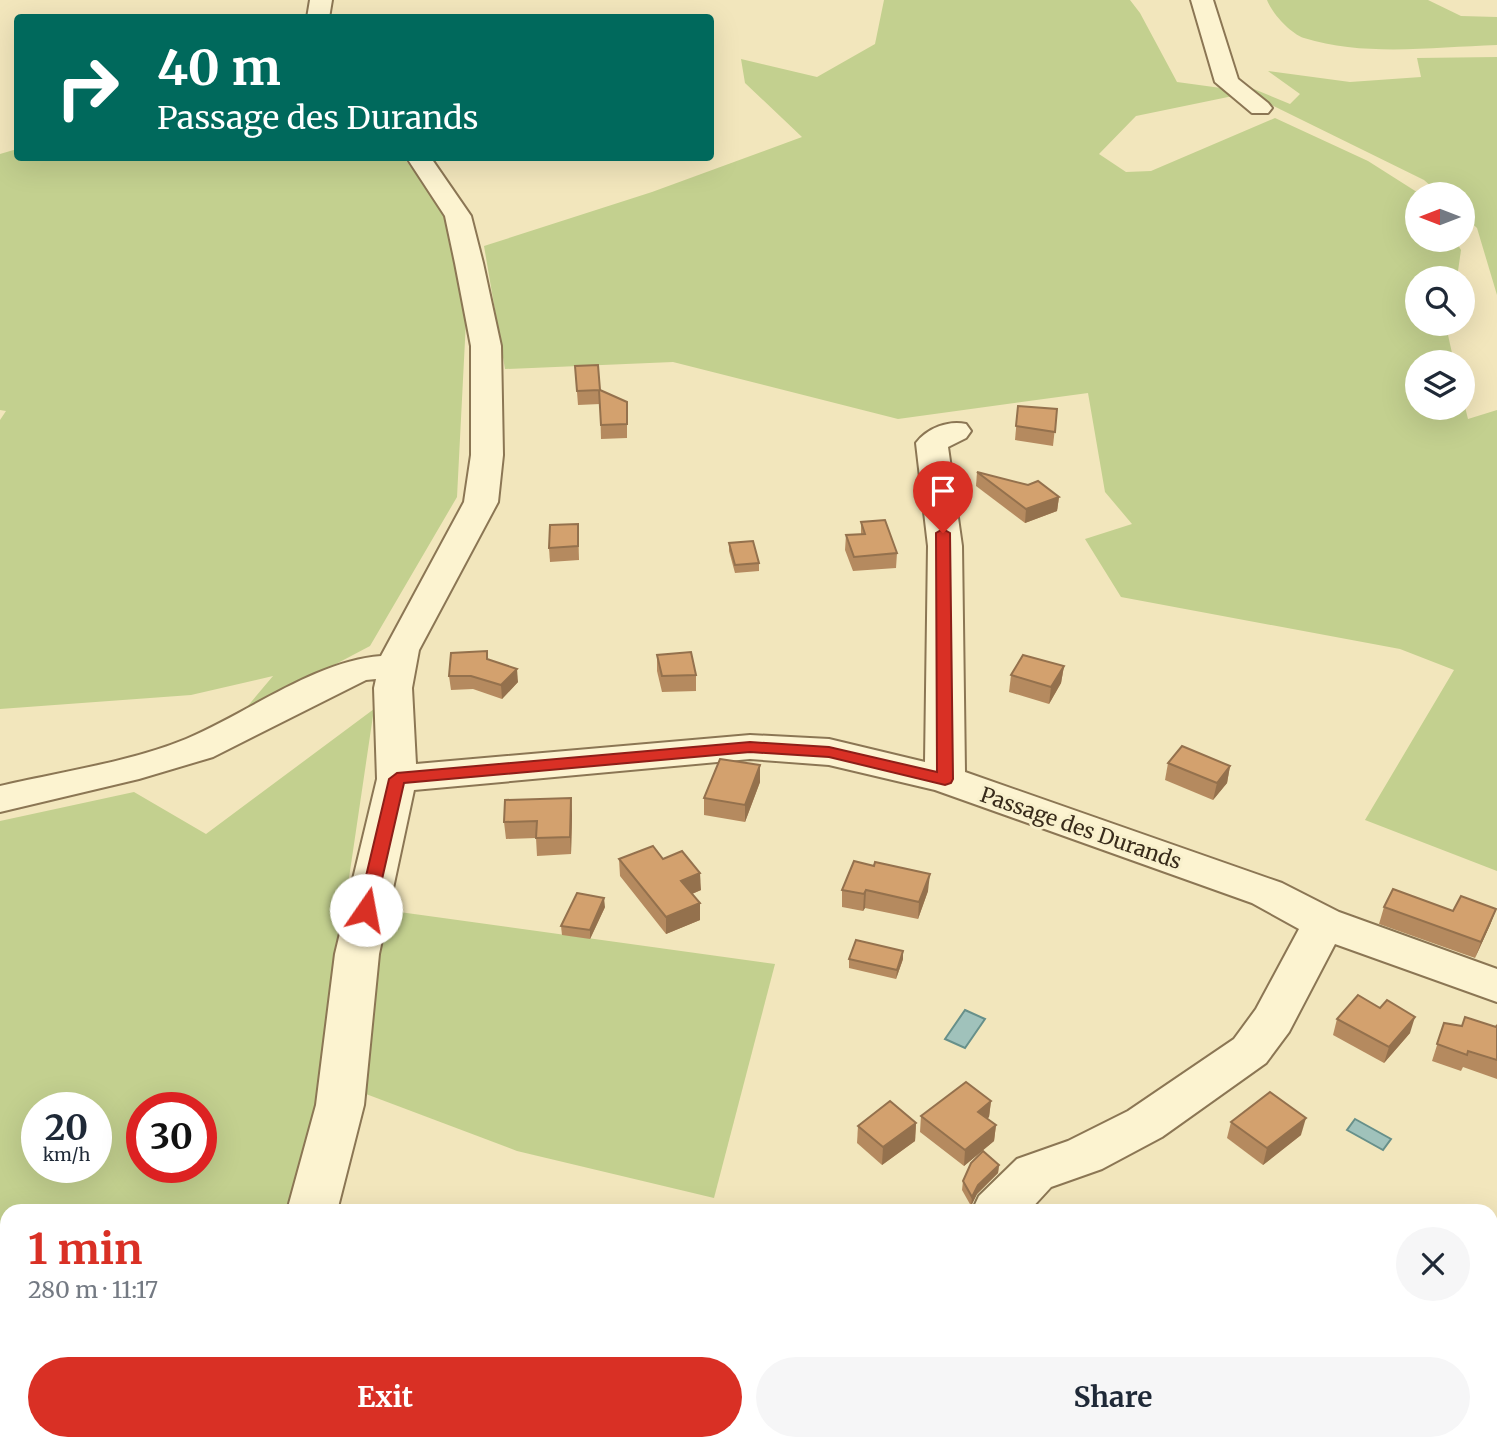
<!DOCTYPE html>
<html lang="en">
<head>
<meta charset="utf-8">
<style>
  body { margin:0; font-family:Merriweather,serif; background:#f6f6f7; color:#1f2937; height:100vh; display:flex; flex-direction:column; font-size:26px; white-space:nowrap }
  * { box-sizing:border-box; margin:0 }
  p { font-size:23px; color:#747a83 }
  .icon { flex:none; width:38px; height:38px; fill:none; stroke:currentColor; stroke-width:2; stroke-linecap:round; stroke-linejoin:round }
  .map { position:relative; flex:1; overflow:hidden }
  .side { position:absolute; left:0px; top:1204px; width:1498px; height:247px; display:flex; flex-direction:column; background:#fff; border-radius:21px 21px 0 0; box-shadow:0 7px 28px #0002 }
  .side>* { flex:none }
  .hud { position:absolute; left:14px; top:14px; width:700px; height:147px; border-radius:7px; box-shadow:0 7px 28px #0002; background:#00695c; color:#fff; overflow:hidden }
  .needle { width:46px; rotate:270deg }
  .tools { position:absolute; left:1405px; top:182px; display:grid; gap:14px }
  .tools a { display:grid; place-items:center; width:70px; height:70px; border-radius:50%; background:#fff; box-shadow:0 7px 28px #0002; font-size:35px }
  .speed { position:absolute; left:21px; top:1092px; display:flex; gap:14px; font-size:35px; font-weight:700; text-align:center }
  .speed>* { display:grid; place-content:center; width:91px; height:91px; border-radius:50%; background:#fff; box-shadow:0 7px 28px #0002; line-height:1 }
  .speed small { font-size:18px; font-weight:400 }
  .speed .limit { border:10px solid #d22; background:#fff; color:#111 }
  .pin { position:absolute; display:grid; place-items:center; width:60px; height:60px; color:#fff; margin:-72px -30px; border-radius:50% 50% 50% 0; rotate:-45deg; box-shadow:0 0 7px #0007 }
  .pin .icon { rotate:45deg }
  .me { position:absolute; width:77px; margin:-38px; rotate:12deg; stroke-linejoin:round; filter:drop-shadow(0 0 5px #0008) }
  .turn { display:flex; align-items:center; gap:24px; height:147px; padding:0 28px; font-size:32px }
  .turn .icon { width:91px; height:91px; stroke-width:2.5 }
  .turn b { display:block; font-size:49px; line-height:60px }
  .round { display:grid; place-items:center; flex:none; width:74px; height:74px; border-radius:37px; background:#f6f6f7 }
  .head { display:flex; align-items:center; justify-content:space-between; height:119px; padding:0 28px }
  h1 { font-size:42px; font-weight:700; line-height:52px; color:#d93025 }
  .button { display:flex; gap:14px; margin-top:auto; padding:14px 28px }
  .button a { flex:1; height:80px; border-radius:42px; background:#d93025; color:#fff; font-size:28px; font-weight:700; line-height:80px; text-align:center }
  .button a+a { background:#f6f6f7; color:#1f2937 }
  .map>svg:first-child { display:block }
  .green { fill:#c3d08f; fill-rule:evenodd }
  .water { fill:#a0c2bb; stroke:#67908a; stroke-width:2 }
  .lines { fill:none; stroke-linecap:round; stroke-linejoin:round }
  .minor-casing { stroke:#8b7654; stroke-width:4 }
  .minor { fill:#fcf3d0; fill-rule:evenodd }
  .wall { fill:#b58a5f }
  .shaded-wall { fill:#94714d }
  .building { fill:#d3a16e; stroke:#94714d; stroke-width:2 }
  .route { fill:#d93025; stroke:#8d1f18; stroke-width:2 }
  .labels { text-anchor:middle; dominant-baseline:central; stroke-width:6; stroke-linejoin:round; paint-order:stroke }
  .street-label { font-size:21px; fill:#382b1a; stroke:#f8f0cc }
</style>
</head>
<body>
<div class="map">
<svg width="1497" height="1450" viewBox="0 0 1497 1450">
  <rect width="100%" height="100%" fill="#f2e6bc"/>
  <!-- green -->
  <g class="green">
    <polygon points="884,0 1130,0 1140,13 1177,82 1221,88 1233,96 1136,116 1099,154 1126,172 1151,171 1275,118 1368,161 1420,194 1418,194 1418,240 1455,240 1461,250 1457,278 1418,278 1418,324 1450,324 1448,335 1454,362 1418,362 1418,408 1463,408 1463,399 1468,419 1497,410 1497,871 1365,820 1454,670 1400,649 1121,597 1085,539 1132,524 1105,492 1088,393 898,419 673,362 505,369 484,246 652,192 802,137 745,83 741,59 817,77 875,44"/>
    <path d="M1267 0H1428L1461 16 1497 17V45C1434 47 1365 57 1304 38 1290 33 1272 13 1267 0Z"/>
    <polygon points="1497,57 1497,295 1477,228 1463,215 1463,194 1440,194 1424,180 1241,90 1237,82 1290,104 1300,94 1268,71 1350,82 1421,77 1417,58"/>
    <polygon points="17,149 18,158 404,158 447,214 467,301 457,497 370,646 241,714 273,676 191,695 0,709 0,420 6,411 0,410 0,154"/>
    <path d="M374 709 317 1094 293 1211H7V1444H245L244 1450H0V821L134 792 206 834ZM37 1108H96V1167H37ZM142 1108H201V1167H142Z"/>
    <polygon points="385,910 775,964 714,1198 517,1151 358,1091"/>
  </g>
  <!-- water -->
  <g class="water">
    <polygon points="965,1010 985,1019 965,1048 945,1039"/>
    <polygon points="1355,1119 1391,1139 1383,1150 1347,1130"/>
  </g>
  <g class="lines">
    <!-- minor casing -->
    <g class="minor-casing">
      <g id="minor">
        <polygon points="310,0 332,0 329,18 307,18"/>
        <polygon points="1191,0 1213,0 1238,79 1268,103 1272,108 1268,113 1252,113 1215,82"/>
        <path d="M407 158H431L471 216 483 263 501 346 503 455 498 502 419 650 412 688 416 764 750 735 829 739 925 762 928 546 916 443C927 428 949 420 966 424L971 431 966 438 948 447 962 546 965 772 1282 883 1339 912 1497 969V1002L1335 944 1289 1032 1266 1063 1162 1137 1102 1169 1051 1187 1029 1211H972L979 1196 1017 1159 1068 1141 1128 1111 1234 1039 1256 1009 1299 929 1252 903 935 790 829 765 750 759 414 790 379 954 364 1105 337 1211H287L316 1105 335 954 377 779 374 688 376 679 366 680 213 757 139 779 0 812V786C60 772 130 762 186 739 248 713 315 661 381 656L464 502 471 455V346L455 263 445 216Z"/>
        <polygon points="232,1444 288,1444 287,1450 231,1450"/>
        <polygon points="792,1444 848,1444 845,1450 789,1450"/>
      </g>
    </g>
    <!-- minor -->
    <use href="#minor" class="minor"/>
  </g>
  <!-- wall -->
  <g class="wall">
    <polygon points="575,366 600,390 627,402 627,438 601,439 600,404 578,405"/>
    <polygon points="1018,406 1057,409 1053,446 1015,440"/>
    <polygon points="977,472 1059,497 1057,511 1025,523 976,486"/>
    <polygon points="861,522 897,553 896,568 853,571 845,550 846,535 861,534"/>
    <polygon points="578,524 579,560 550,562 549,548"/>
    <polygon points="729,543 759,563 759,571 735,573 729,551"/>
    <polygon points="657,655 696,675 696,691 662,692 657,671"/>
    <polygon points="488,659 518,682 502,699 473,689 451,690 449,676"/>
    <polygon points="1064,666 1061,683 1049,704 1009,692 1011,675"/>
    <polygon points="1168,763 1230,766 1227,783 1213,800 1165,780"/>
    <polygon points="760,765 760,782 745,822 704,815 704,798"/>
    <polygon points="571,798 572,815 571,854 537,856 536,838 506,839 504,822"/>
    <polygon points="619,859 701,890 692,894 700,920 666,934 620,876"/>
    <polygon points="842,890 928,891 918,919 865,908 863,911 842,907"/>
    <polygon points="605,907 590,939 562,935 561,926"/>
    <polygon points="1384,907 1453,911 1496,909 1490,925 1475,958 1379,924"/>
    <polygon points="903,951 903,959 896,979 849,968 849,959"/>
    <polygon points="1380,1008 1410,1033 1384,1063 1333,1035 1337,1019"/>
    <polygon points="1444,1023 1462,1026 1496,1027 1497,1024 1497,1079 1463,1067 1461,1071 1432,1061"/>
    <polygon points="991,1101 989,1117 987,1119 996,1125 994,1141 964,1166 920,1132 921,1116"/>
    <polygon points="1231,1122 1301,1135 1263,1165 1227,1138"/>
    <polygon points="916,1123 915,1141 882,1165 857,1143 858,1126"/>
    <polygon points="999,1165 998,1173 977,1194 971,1206 962,1190 963,1181"/>
    <polygon points="1497,1236 1497,1272 1491,1266 1491,1240"/>
  </g>
  <!-- shaded-wall -->
  <g class="shaded-wall">
    <polygon points="1059,497 1057,511 1025,523 1026,509"/>
    <polygon points="1064,666 1061,683 1049,704 1051,687"/>
    <polygon points="517,669 518,682 502,699 501,685"/>
    <polygon points="760,765 760,782 745,822 745,805"/>
    <polygon points="1230,766 1227,783 1213,800 1217,783"/>
    <polygon points="571,798 572,815 571,854 570,837"/>
    <polygon points="700,873 701,890 682,898 681,881"/>
    <polygon points="930,874 928,891 918,919 919,902"/>
    <polygon points="866,890 865,908 863,911 864,894"/>
    <polygon points="604,898 605,907 590,939 590,930"/>
    <polygon points="700,903 700,920 666,934 666,917"/>
    <polygon points="1496,909 1490,925 1475,958 1481,942"/>
    <polygon points="903,951 903,959 896,979 897,970"/>
    <polygon points="1415,1017 1410,1033 1384,1063 1389,1047"/>
    <polygon points="991,1101 989,1117 976,1127 978,1112"/>
    <polygon points="1306,1118 1301,1135 1263,1165 1267,1148"/>
    <polygon points="916,1123 915,1141 882,1165 883,1147"/>
    <polygon points="996,1125 994,1141 964,1166 965,1150"/>
    <polygon points="999,1165 998,1173 977,1194 971,1206 972,1197 978,1185"/>
    <polygon points="1497,1296 1497,1307 1491,1311 1491,1300"/>
  </g>
  <!-- building -->
  <g class="building">
    <polygon points="598,365 600,390 627,402 627,424 601,425 599,390 577,391 575,366"/>
    <polygon points="1018,406 1057,409 1055,432 1016,426"/>
    <polygon points="977,472 1028,485 1038,481 1059,497 1026,509"/>
    <polygon points="885,520 897,553 854,557 846,535 865,534 861,522"/>
    <polygon points="578,524 578,546 549,548 550,525"/>
    <polygon points="753,541 759,563 735,565 729,543"/>
    <polygon points="487,651 487,659 517,669 501,685 471,676 449,676 451,653"/>
    <polygon points="691,652 696,675 662,676 657,655"/>
    <polygon points="1023,655 1064,666 1051,687 1011,675"/>
    <polygon points="1182,746 1230,766 1217,783 1168,763"/>
    <polygon points="720,759 760,765 745,805 704,798"/>
    <polygon points="571,798 570,837 536,838 537,821 504,822 505,800"/>
    <polygon points="653,846 663,859 682,851 700,873 681,881 700,903 666,917 619,859"/>
    <polygon points="854,861 874,866 875,862 930,874 919,902 866,890 864,894 842,890"/>
    <polygon points="1393,889 1453,911 1461,896 1496,909 1481,942 1384,907"/>
    <polygon points="577,893 604,898 590,930 561,926"/>
    <polygon points="856,940 903,951 897,970 849,959"/>
    <polygon points="1358,995 1380,1008 1387,1000 1415,1017 1389,1047 1337,1019"/>
    <polygon points="1465,1017 1496,1027 1497,1025 1497,1060 1468,1051 1467,1055 1437,1044 1444,1023 1462,1026"/>
    <polygon points="966,1082 991,1101 978,1112 996,1125 965,1150 921,1116"/>
    <polygon points="1270,1092 1306,1118 1267,1148 1231,1122"/>
    <polygon points="890,1101 916,1123 883,1147 858,1126"/>
    <polygon points="983,1151 999,1165 978,1185 972,1197 963,1181 971,1163"/>
    <polygon points="1497,1236 1497,1251 1491,1246 1491,1240"/>
    <polygon points="1497,1283 1497,1296 1491,1300 1491,1292"/>
  </g>
  <!-- route -->
  <polygon class="route" points="943,529 950,533 953,779 951,783 945,785 829,757 750,752 404,783 375,910 373,914 360,914 358,910 389,779 397,773 750,742 829,747 937,772 936,533"/>
  <g class="labels">
    <!-- street labels -->
    <g class="street-label">
      <text transform="translate(1081 828) rotate(19)">Passage des Durands</text>
    </g>
  </g>
</svg>
<div class="tools">
<a><svg class="needle" viewBox="-14 -14 28 28"><path d="M0-13l5 13h-10z" fill="#e53935"/><path d="M0 13l5-13h-10z" fill="#747a83"/></svg></a>
<a><svg class="icon" aria-label="search" viewBox="0 0 24 24"><circle cx="10" cy="10" r="6"/><path d="M15 15l6 6"/></svg></a>
<a><svg class="icon" aria-label="layers" viewBox="0 0 24 24"><path d="M12 4l9 5-9 5-9-5zM3 14l9 5 9-5"/></svg></a>
</div>
<div class="speed"><div>20<small>km/h</small></div><div class="limit">30</div></div>
<div class="pin" style="left:943px;top:533px;background:#d93025"><svg class="icon" aria-label="arrive" viewBox="0 0 24 24"><path d="M6 21V4h12l-3 4 3 4H6"/></svg></div>
<svg class="me" style="left:366px;top:910px" viewBox="-20 -20 40 40"><circle r="19" fill="#fff"/><path d="M0-13L10 11 0 6-10 11z" fill="#d93025"/></svg>
<div class="hud">
<div class="turn"><svg class="icon" aria-label="right" viewBox="0 0 24 24"><path d="M7 20v-9h11M14 6l5 5-5 5"/></svg><div><b>40 m</b>Passage des Durands</div></div>
</div>
<section class="side">
<div class="head"><div><h1>1 min</h1><p>280 m · 11:17</p></div><a class="round"><svg class="icon" aria-label="close" viewBox="0 0 24 24"><path d="M6 6l12 12M18 6L6 18"/></svg></a></div>
<div class="button"><a>Exit</a><a>Share</a></div>
</section>
</div>
</body>
</html>
